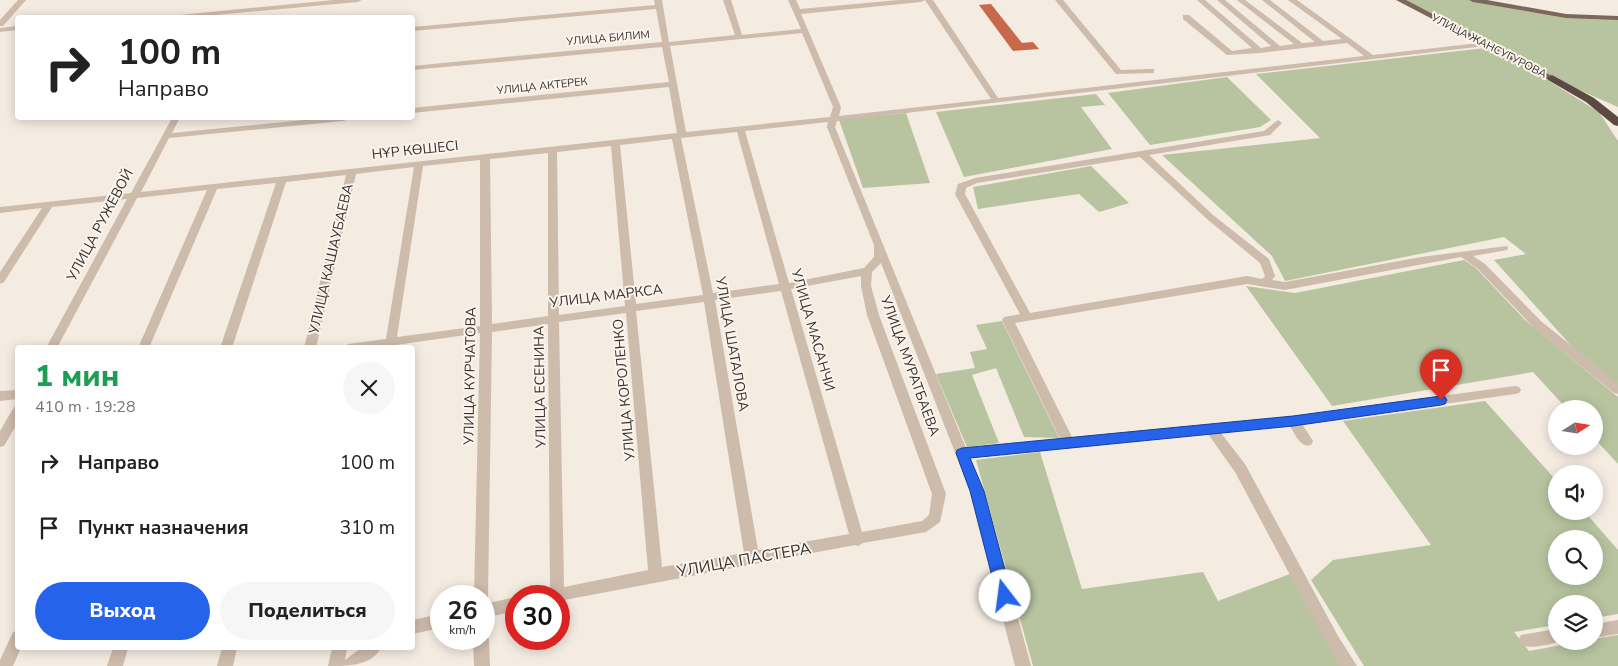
<!DOCTYPE html>
<html lang="ru">
<head>
<meta charset="utf-8">
<style>
  body { margin:0; font-family:"Nunito Sans",sans-serif; background:#f6f6f6; color:#222; height:100vh; display:flex; flex-direction:column; font-size:19px; white-space:nowrap }
  * { box-sizing:border-box; margin:0 }
  p { font-size:16px; color:#767676 }
  .icon { flex:none; width:28px; height:28px; fill:none; stroke:currentColor; stroke-width:2; stroke-linecap:round; stroke-linejoin:round }
  .map { position:relative; flex:1; overflow:hidden }
  .side { position:absolute; left:15px; top:345px; width:400px; height:305px; display:flex; flex-direction:column; background:#fff; border-radius:5px; box-shadow:0 2px 12px #0003 }
  .side>* { flex:none }
  .guide { position:absolute; left:15px; top:15px; width:400px; height:105px; border-radius:5px; box-shadow:0 2px 12px #0003; background:#fff; color:#222; overflow:hidden }
  .needle { width:32px; rotate:78deg }
  .controls { position:absolute; left:1548px; top:400px; display:grid; gap:10px }
  .controls a { display:grid; place-items:center; width:55px; height:55px; border-radius:50%; background:#fff; box-shadow:0 2px 12px #0003; font-size:25px }
  .speed { position:absolute; left:430px; top:585px; display:flex; gap:10px; font-size:25px; font-weight:700; text-align:center }
  .speed>* { display:grid; place-content:center; width:65px; height:65px; border-radius:50%; background:#fff; box-shadow:0 2px 12px #0003; line-height:1 }
  .speed small { font-size:12px; font-weight:400 }
  .speed .limit { border:8px solid #d22; background:#fff; color:#111 }
  .pin { position:absolute; display:grid; place-items:center; width:42px; height:42px; color:#fff; margin:-51px -21px; border-radius:50% 50% 50% 0; rotate:-45deg; box-shadow:0 0 5px #0007 }
  .pin .icon { rotate:45deg }
  .me { position:absolute; width:55px; margin:-28px; rotate:345deg; stroke-linejoin:round; filter:drop-shadow(0 0 4px #0008) }
  .turn { display:flex; align-items:center; gap:18px; height:105px; padding:0 20px; font-size:22px }
  .turn .icon { width:65px; height:65px; stroke-width:2.5 }
  .turn b { display:block; font-size:35px; line-height:42px }
  .round { display:grid; place-items:center; flex:none; width:52px; height:52px; border-radius:26px; background:#f6f6f6 }
  .summary { display:flex; align-items:center; justify-content:space-between; height:85px; padding:0 20px }
  h1 { font-size:30px; font-weight:800; line-height:38px; color:#1e9e55 }
  .button { display:flex; gap:10px; margin-top:auto; padding:10px 20px }
  .button a { flex:1; height:58px; border-radius:30px; background:#2563eb; color:#fff; font-size:20px; font-weight:800; line-height:58px; text-align:center }
  .button a+a { background:#f6f6f6; color:#222 }
  ul { padding:0; list-style:none }
  li { display:flex; align-items:center; gap:15px; height:65px; padding:0 20px }
  li div { flex:1 }
  li b { display:block; font-size:19px }
  li em { font-style:normal }
  .map>svg:first-child { display:block }
  .green { fill:#b8c4a0; fill-rule:evenodd }
  .building { fill:#c8694b }
  .lines { fill:none; stroke-linecap:round; stroke-linejoin:round }
  .minor { fill:#cdbbac; fill-rule:evenodd }
  .major { fill:#7d675c; fill-rule:evenodd }
  .highway { fill:#5c4a42; fill-rule:evenodd }
  .route { fill:#2563eb; stroke:#184099 }
  .labels { text-anchor:middle; dominant-baseline:central; stroke-width:4; stroke-linejoin:round; paint-order:stroke }
  .far-street-label { font-size:11px; fill:#3b302b; stroke:#fbf5ee }
  .street-label { font-size:14px; fill:#3b302b; stroke:#fbf5ee }
  .near-street-label { font-size:16px; fill:#3b302b; stroke:#fbf5ee }
</style>
</head>
<body>
<div class="map">
<svg width="1618" height="666" viewBox="0 0 1618 666">
  <rect width="100%" height="100%" fill="#f4ebe1"/>
  <!-- green -->
  <g class="green">
    <polygon points="1400,0 1475,0 1566,16 1618,17 1618,107 1552,78"/>
    <polygon points="1485,48 1541,76 1599,112 1618,141 1618,387 1593,370 1494,260 1526,254 1504,237 1285,281 1272,256 1162,155 1320,138 1256,74"/>
    <polygon points="1227,77 1271,120 1260,127 1150,145 1108,93"/>
    <polygon points="1096,94 1105,105 1081,107 1112,149 964,177 936,112"/>
    <polygon points="906,113 930,183 863,188 839,120"/>
    <polygon points="1091,166 1129,203 1099,212 1079,194 978,209 973,187"/>
    <polygon points="1464,260 1476,268 1525,320 1618,397 1618,464 1594,438 1594,409 1567,409 1533,372 1332,406 1246,286 1295,293"/>
    <polygon points="1002,321 1059,438 1024,437 996,368 972,375 999,443 967,447 936,374 975,368 970,352 987,349 976,325"/>
    <path d="M1485 401 1556 480V511H1584L1618 550V614L1594 618V604H1556V625L1514 632 1529 651 1583 641H1594V639L1618 635V666H1364L1311 580 1333 560 1431 545 1343 421ZM1556 539H1594V576H1556Z"/>
    <polygon points="1040,452 1082,589 1203,572 1218,601 1290,574 1343,666 1033,666 976,460"/>
  </g>
  <!-- building -->
  <polygon class="building" points="991,4 1022,43 1033,42 1039,49 1013,51 979,5"/>
  <g class="lines">
    <!-- minor -->
    <g class="minor">
      <polygon points="18,0 26,0 3,26 0,26 0,20"/>
      <polygon points="334,0 362,0 358,2 182,18 148,18"/>
      <path d="M654 0H662L669 42 735 35 723 0H731L742 35 801 29 788 0H796L800 9 899 0H925L921 2 801 14 841 107 839 116 991 99 925 0H933L998 98 1364 56 1347 43 1260 53 1227 55 1183 19V15H1189L1232 51 1252 48 1197 0H1205L1261 48 1271 46 1217 0H1225L1280 46 1294 44 1237 0H1245L1302 43 1315 42 1262 0H1270L1323 41 1342 39 1288 0H1297L1373 55 1488 42 1489 44 1485 46 837 121 835 127 966 448 1060 439 1002 320 1004 317 1020 314 955 194 958 184 975 178 1264 131 1278 120 1282 123 1270 135 1149 155 1213 215 1269 259 1275 276 1272 280 1285 282 1421 257 1507 246 1508 248 1507 250 1473 256 1485 264 1542 322 1618 383V394L1614 393 1534 328 1477 268 1461 257 1285 290 1247 284 1015 323 1072 437 1293 416 1515 386 1519 387 1521 390 1519 393 1515 394 1302 424 1313 441 1311 445C1300 448 1295 434 1290 426L1221 433 1245 464 1338 636 1357 666H1340L1328 646 1235 472 1208 434 970 457 984 491 1031 666H1015L970 491 881 263 872 272 871 286 879 315 946 494 940 522 926 532 863 543 858 546 855 545 559 601V596H543L545 591 550 589 548 324 492 332 488 596 484 602V596H474L480 333 396 345 395 348H343L348 344 386 339 414 167 356 174 316 348H304L346 175 286 182 232 348H220L276 183 217 189 149 348H138L207 190 137 198 57 348H46L127 199 52 207 4 282 0 284V272L42 208 0 213V207L131 193 172 118H180L172 133 324 118H348L344 121 169 138 141 192 677 133 669 87 412 113V108L669 82 662 47 412 70V66L662 42 656 9 412 31V27L655 5ZM802 33 833 107 830 117 686 132 670 46ZM828 122 827 127 874 245V257L864 268 789 283 745 131ZM737 132 779 284 713 293 681 138ZM672 139 703 295 636 304 620 145ZM611 146 625 306 559 315 557 152ZM548 153V316L492 324 490 159ZM1140 157 1207 219 1260 263 1265 276 1262 279 1247 276 1030 313 965 194 966 188 977 183ZM480 160V326L397 337 423 166ZM861 276V286L867 315 932 494 929 515 922 521 862 532 791 289ZM781 291 849 534 758 550 715 300ZM704 302 744 553 662 567 636 311ZM626 313 648 570 564 587 559 322Z"/>
      <polygon points="1055,0 1063,0 1121,70 1151,69 1154,69 1154,73 1116,74"/>
      <polygon points="18,26 18,30 0,32 0,28"/>
      <polygon points="18,390 18,399 0,401 0,391"/>
      <polygon points="18,405 18,422 4,446 0,447 0,431 14,407"/>
      <polygon points="516,597 516,611 484,618 484,604"/>
      <polygon points="441,614 441,628 412,634 412,620"/>
      <polygon points="1618,620 1618,634 1594,638 1594,624"/>
      <path d="M1556 629V641H1561C1550 645 1531 649 1521 645L1518 640 1521 635Z"/>
      <polygon points="18,630 18,648 21,648 13,666 0,666 0,660 13,632"/>
      <polygon points="484,633 489,639 490,666 474,666 473,639 484,639"/>
      <polygon points="113,648 128,648 123,666 107,666"/>
      <polygon points="222,648 237,648 233,666 217,666"/>
      <path d="M332 648H347L345 660 361 648H381C371 666 348 666 328 666Z"/>
    </g>
    <!-- major -->
    <g class="major">
      <polygon points="1396,0 1406,0 1556,78 1552,81 1549,80"/>
      <polygon points="1469,0 1487,0 1566,14 1618,16 1618,20 1566,18 1473,2"/>
    </g>
    <!-- highway -->
    <polygon class="highway" points="1552,75 1594,98 1618,117 1618,126 1614,125 1586,102 1548,80 1547,78"/>
  </g>
  <!-- route -->
  <polygon class="route" points="1441,396 1445,397 1447,400 1445,404 1441,405 1293,426 970,458 984,491 1012,596 1010,601 1005,603 999,601 997,596 970,491 956,453 957,450 962,448 1293,416"/>
  <g class="labels">
    <!-- far-street labels -->
    <g class="far-street-label">
      <text transform="translate(608 38) rotate(-5)">УЛИЦА БИЛИМ</text>
      <text transform="translate(1489 46) rotate(27)">УЛИЦА ЖАНСУГУРОВА</text>
      <text transform="translate(542 86) rotate(-6)">УЛИЦА АКТЕРЕК</text>
    </g>
    <!-- street labels -->
    <g class="street-label">
      <text transform="translate(415 150) rotate(-6)">НҰР КӨШЕСІ</text>
      <text transform="translate(100 225) rotate(-62)">УЛИЦА РУЖЕВОЙ</text>
      <text transform="translate(331 259) rotate(-77)">УЛИЦА КАШАУБАЕВА</text>
      <text transform="translate(606 296) rotate(-7)">УЛИЦА МАРКСА</text>
      <text transform="translate(813 330) rotate(74)">УЛИЦА МАСАНЧИ</text>
      <text transform="translate(732 344) rotate(80)">УЛИЦА ШАТАЛОВА</text>
      <text transform="translate(910 366) rotate(70)">УЛИЦА МУРАТБАЕВА</text>
      <text transform="translate(470 376) rotate(-89)">УЛИЦА КУРЧАТОВА</text>
      <text transform="translate(540 387) rotate(-91)">УЛИЦА ЕСЕНИНА</text>
      <text transform="translate(624 390) rotate(-95)">УЛИЦА КОРОЛЕНКО</text>
    </g>
    <!-- near-street labels -->
    <g class="near-street-label">
      <text transform="translate(744 560) rotate(-10)">УЛИЦА ПАСТЕРА</text>
    </g>
  </g>
</svg>
<div class="controls">
<a><svg class="needle" viewBox="-14 -14 28 28"><path d="M0-13l5 13h-10z" fill="#e53935"/><path d="M0 13l5-13h-10z" fill="#767676"/></svg></a>
<a><svg class="icon" aria-label="sound" viewBox="0 0 24 24"><path d="M4 9h4l5-4v14l-5-4H4zM17 9q2 3 0 6"/></svg></a>
<a><svg class="icon" aria-label="search" viewBox="0 0 24 24"><circle cx="10" cy="10" r="6"/><path d="M15 15l6 6"/></svg></a>
<a><svg class="icon" aria-label="layers" viewBox="0 0 24 24"><path d="M12 4l9 5-9 5-9-5zM3 14l9 5 9-5"/></svg></a>
</div>
<div class="speed"><div>26<small>km/h</small></div><div class="limit">30</div></div>
<div class="pin" style="left:1441px;top:400px;background:#d93025"><svg class="icon" aria-label="arrive" viewBox="0 0 24 24"><path d="M6 21V4h12l-3 4 3 4H6"/></svg></div>
<svg class="me" style="left:1005px;top:596px" viewBox="-20 -20 40 40"><circle r="19" fill="#fff"/><path d="M0-13L10 11 0 6-10 11z" fill="#2563eb"/></svg>
<div class="guide">
<div class="turn"><svg class="icon" aria-label="right" viewBox="0 0 24 24"><path d="M7 20v-9h11M14 6l5 5-5 5"/></svg><div><b>100 m</b>Направо</div></div>
</div>
<section class="side">
<div class="summary"><div><h1>1 мин</h1><p>410 m · 19:28</p></div><a class="round"><svg class="icon" aria-label="close" viewBox="0 0 24 24"><path d="M6 6l12 12M18 6L6 18"/></svg></a></div>
<ul>
<li><svg class="icon" aria-label="right" viewBox="0 0 24 24"><path d="M7 20v-9h11M14 6l5 5-5 5"/></svg><div><b>Направо</b></div><em>100 m</em></li>
<li><svg class="icon" aria-label="arrive" viewBox="0 0 24 24"><path d="M6 21V4h12l-3 4 3 4H6"/></svg><div><b>Пункт назначения</b></div><em>310 m</em></li>
</ul>
<div class="button"><a>Выход</a><a>Поделиться</a></div>
</section>
</div>
</body>
</html>
